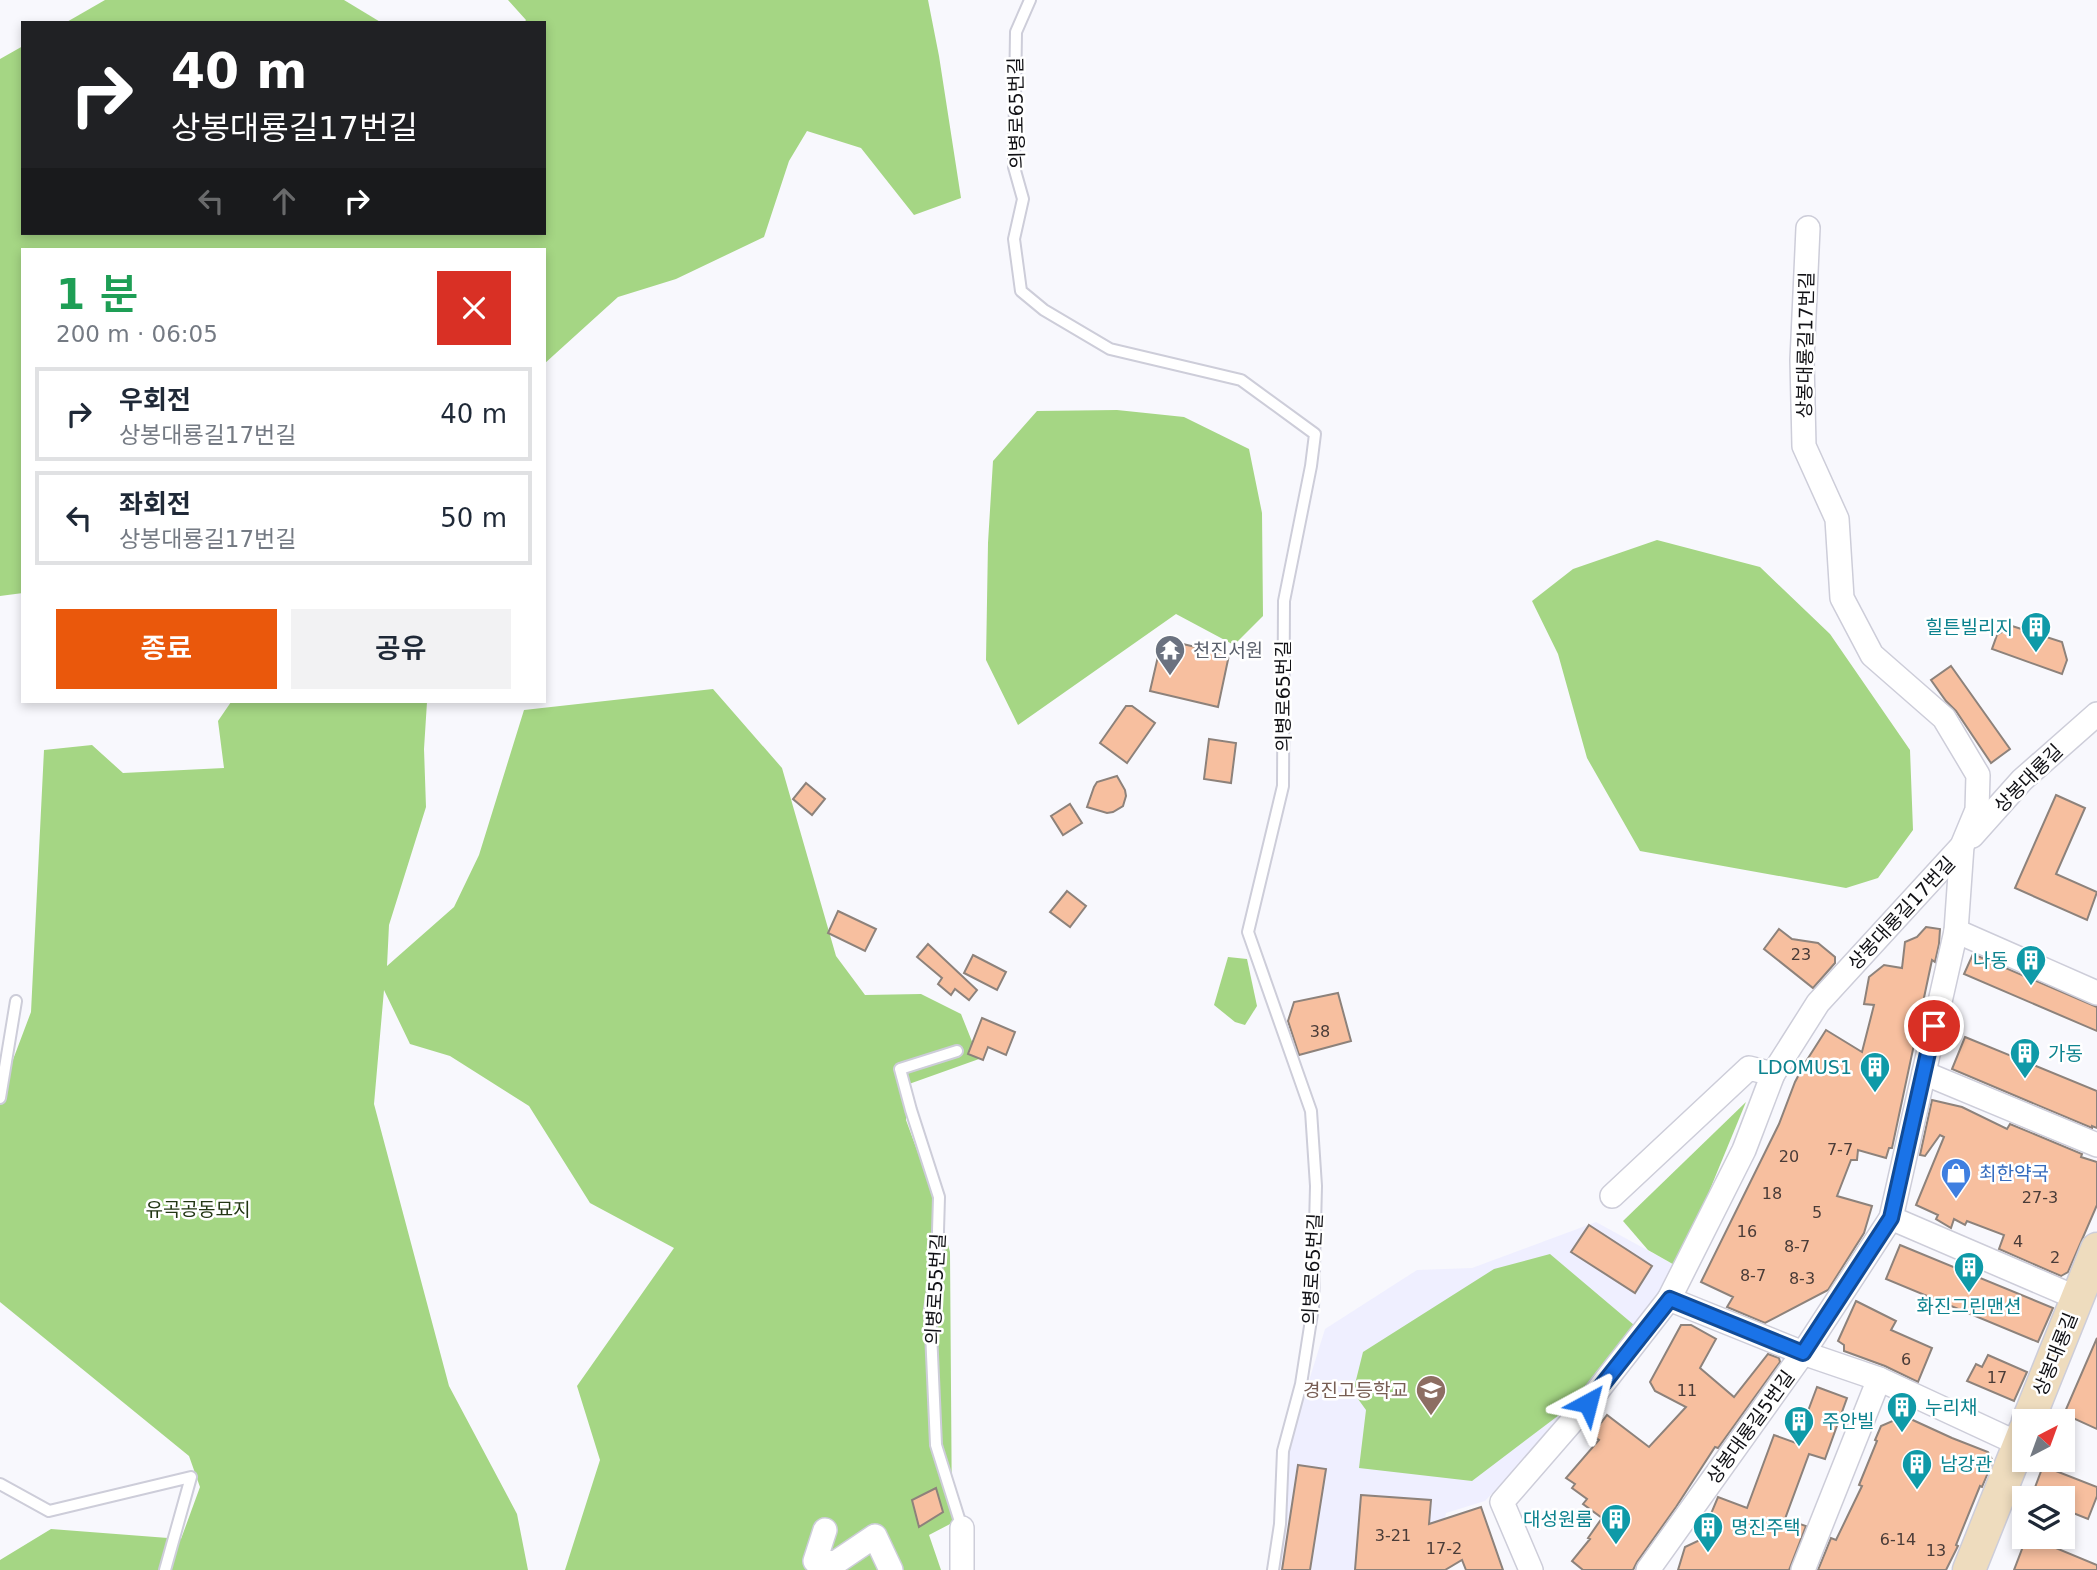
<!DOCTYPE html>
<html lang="ko">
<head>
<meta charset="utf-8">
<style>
  body { margin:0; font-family:"DejaVu Sans","Noto Sans KR",sans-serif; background:#f2f2f3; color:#1f2937; height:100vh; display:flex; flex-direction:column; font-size:26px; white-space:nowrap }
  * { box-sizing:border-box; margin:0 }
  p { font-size:23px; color:#747a83 }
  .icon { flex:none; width:38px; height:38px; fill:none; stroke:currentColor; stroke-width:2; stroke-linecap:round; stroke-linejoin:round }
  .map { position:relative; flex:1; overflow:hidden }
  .drawer { position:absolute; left:21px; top:248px; width:525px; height:455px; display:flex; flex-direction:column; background:#fff; border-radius:0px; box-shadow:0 4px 10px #0003 }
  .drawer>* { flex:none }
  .banner { position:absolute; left:21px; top:21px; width:525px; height:214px; border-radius:0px; box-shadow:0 4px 10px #0003; background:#202124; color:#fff; overflow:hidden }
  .needle { width:46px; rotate:41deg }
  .fabs { position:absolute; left:2012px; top:1409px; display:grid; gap:14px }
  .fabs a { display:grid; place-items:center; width:63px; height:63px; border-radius:0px; background:#fff; box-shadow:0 4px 10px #0003; font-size:35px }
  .pin { position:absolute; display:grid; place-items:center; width:60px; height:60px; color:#fff; margin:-30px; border:4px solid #fff; border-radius:50%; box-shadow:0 2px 7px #0007 }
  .me { position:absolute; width:77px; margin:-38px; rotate:38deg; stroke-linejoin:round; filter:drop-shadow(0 0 5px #0008) }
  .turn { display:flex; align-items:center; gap:24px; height:147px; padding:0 35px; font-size:32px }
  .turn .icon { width:91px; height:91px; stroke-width:2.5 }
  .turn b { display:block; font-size:49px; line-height:60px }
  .lanes { display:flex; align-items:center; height:66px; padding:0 35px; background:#0003; justify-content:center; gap:35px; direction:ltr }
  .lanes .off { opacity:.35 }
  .round { display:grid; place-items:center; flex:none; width:74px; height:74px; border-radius:0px; background:#f2f2f3 }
  .head { display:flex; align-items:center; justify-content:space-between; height:119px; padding:0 35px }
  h1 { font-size:42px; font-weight:600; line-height:52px; color:#1e9e55 }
  .primary-button { display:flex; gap:14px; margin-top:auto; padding:14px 35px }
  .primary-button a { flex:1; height:80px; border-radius:0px; background:#ea580c; color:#fff; font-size:28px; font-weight:600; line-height:80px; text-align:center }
  .primary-button a+a { background:#f2f2f3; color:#1f2937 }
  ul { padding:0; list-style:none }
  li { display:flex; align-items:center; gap:21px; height:94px; margin:0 14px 10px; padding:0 21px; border:4px solid #e0e1e3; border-radius:0px }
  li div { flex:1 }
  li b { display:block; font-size:26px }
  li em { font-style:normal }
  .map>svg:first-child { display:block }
  .built { fill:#efefff }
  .green { fill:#a5d684 }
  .building { fill:#f7bf9f; stroke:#8d827b; stroke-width:2 }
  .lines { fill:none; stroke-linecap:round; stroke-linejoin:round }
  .lane-casing { stroke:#cdcdd9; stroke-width:14 }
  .street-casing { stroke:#cdcdd9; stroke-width:26 }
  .secondary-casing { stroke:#cdcdd9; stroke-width:35 }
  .lane { stroke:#fff; stroke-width:10 }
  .street { stroke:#fff; stroke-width:23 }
  .secondary { stroke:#eedcbe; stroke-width:32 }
  .route-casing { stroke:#114b97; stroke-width:18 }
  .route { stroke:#1a73e8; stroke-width:12 }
  .labels { text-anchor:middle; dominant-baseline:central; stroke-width:5; stroke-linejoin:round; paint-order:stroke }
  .number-label { font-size:16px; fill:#4a3c38 }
  .street-label { font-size:19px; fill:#111115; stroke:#fff }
  .culture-label { font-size:19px; fill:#0d838f; stroke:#fff; text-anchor:start }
  .worship-label { font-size:19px; fill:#5b616d; stroke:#fff; text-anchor:start }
  .shop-label { font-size:19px; fill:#366cbe; stroke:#fff; text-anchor:start }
  .park-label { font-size:19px; fill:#223613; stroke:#fff }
  .education-label { font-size:19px; fill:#785e54; stroke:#fff; text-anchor:end }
</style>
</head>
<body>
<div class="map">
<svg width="2097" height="1570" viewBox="0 0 2097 1570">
  <rect width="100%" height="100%" fill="#f8f8fd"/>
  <!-- built -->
  <polygon class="built" points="1596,1222 1678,1267 1588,1391 1485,1501 1446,1513 1435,1570 1266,1570 1290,1442 1325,1329 1417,1270 1472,1268"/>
  <!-- green -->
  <g class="green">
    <polygon points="105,0 344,0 382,23 65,23"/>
    <polygon points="508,0 928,0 939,56 961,198 914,215 861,148 807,131 789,161 764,237 676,279 618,297 544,364 544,250 23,250 23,593 0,596 0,59 23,46 23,233 544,233 544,23 524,23 526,20"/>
    <polygon points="1117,410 1184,417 1249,449 1262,513 1263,616 1234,645 1176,614 1018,725 986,660 988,543 993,461 1037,411"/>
    <polygon points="1657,540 1760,567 1830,634 1910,750 1913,830 1878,878 1846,888 1640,851 1587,758 1558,654 1532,601 1573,569"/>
    <polygon points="713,689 782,768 836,956 865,995 921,994 961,1014 979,1059 909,1084 906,1120 937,1205 950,1252 952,1523 929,1535 941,1570 565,1570 600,1460 577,1386 674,1248 590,1203 529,1106 450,1056 410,1044 384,990 374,1104 449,1386 517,1514 528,1570 0,1570 0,1560 51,1529 181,1539 200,1487 189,1456 0,1302 0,1094 31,1012 44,750 92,745 123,773 224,768 218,721 231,702 427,702 424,749 426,807 389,925 387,966 454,907 479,855 524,710"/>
    <polygon points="1228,957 1247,959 1257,1006 1245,1025 1235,1022 1214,1005"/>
    <polygon points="1746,1102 1678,1267 1648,1250 1623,1221"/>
    <polygon points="1550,1254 1634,1325 1567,1409 1472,1481 1359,1468 1366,1410 1353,1392 1363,1352 1494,1269"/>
  </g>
  <!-- building -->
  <g class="building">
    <polygon points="2012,626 2062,642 2067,660 2062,674 1992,649 1997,635"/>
    <polygon points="1162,639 1229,655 1218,707 1150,691"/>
    <polygon points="1951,666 2010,749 1991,763 1956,711 1946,701 1931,680"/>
    <polygon points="1126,706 1132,706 1155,723 1127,763 1100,743"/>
    <polygon points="1209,739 1236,743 1231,783 1204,779"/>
    <polygon points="1117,776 1125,790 1126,796 1123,806 1113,812 1107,813 1087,807 1094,787 1097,782"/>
    <polygon points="806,783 825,799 812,815 793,799"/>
    <polygon points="2056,795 2085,808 2056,874 2097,892 2087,920 2015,888"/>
    <polygon points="1070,804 1082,823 1063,835 1051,816"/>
    <polygon points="1067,891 1086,906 1070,927 1050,912"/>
    <polygon points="838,911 876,929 865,951 828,933"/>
    <polygon points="1926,927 1940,929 1939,944 1935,962 1932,960 1892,1148 1889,1148 1886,1158 1858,1150 1857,1160 1851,1160 1837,1196 1872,1206 1864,1233 1828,1290 1765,1323 1727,1307 1733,1297 1701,1282 1779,1124 1795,1082 1805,1063 1826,1030 1862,1052 1874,1005 1864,1004 1869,977 1884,965 1902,968 1905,942 1917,937"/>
    <polygon points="1779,929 1792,939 1818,943 1835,957 1835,963 1813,988 1764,949"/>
    <polygon points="928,944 977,990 969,1000 955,989 951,995 938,984 942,978 917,957"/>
    <polygon points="1973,954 2097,1007 2097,1031 1964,974"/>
    <polygon points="973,955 1006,972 997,990 964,973"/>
    <polygon points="1338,993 1351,1041 1299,1055 1288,1021 1294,1002"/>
    <polygon points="982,1018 1015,1032 1006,1055 988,1047 983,1060 968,1054"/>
    <polygon points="1965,1037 2097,1091 2097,1128 2092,1126 2092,1128 1952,1069"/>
    <polygon points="1932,1100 1962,1107 2007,1129 2010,1124 2082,1154 2081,1157 2097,1162 2097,1205 2068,1272 2061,1276 1999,1249 2004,1235 1967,1221 1965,1225 1954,1219 1951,1228 1936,1219 1938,1215 1916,1205 1944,1137 1940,1135 1925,1156 1920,1155"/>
    <polygon points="1589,1225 1652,1266 1635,1293 1571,1252"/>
    <polygon points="1900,1245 2053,1308 2038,1342 1886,1279"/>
    <polygon points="1856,1301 1896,1321 1891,1330 1932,1348 1918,1382 1885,1366 1844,1351 1844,1345 1838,1341"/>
    <polygon points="1681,1325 1691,1325 1716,1339 1700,1368 1734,1397 1768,1354 1779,1358 1780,1362 1718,1448 1715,1447 1676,1507 1637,1562 1633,1570 1583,1570 1572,1561 1590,1539 1588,1538 1602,1518 1583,1504 1587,1499 1572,1488 1575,1484 1566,1478 1599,1440 1592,1435 1607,1415 1649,1447 1686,1407 1655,1391 1650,1382"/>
    <polygon points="2097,1338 2097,1429 2064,1414"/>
    <polygon points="1988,1355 2027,1372 2014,1401 1967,1381 1976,1364 1982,1367"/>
    <polygon points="1817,1387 1847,1398 1825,1459 1809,1454 1785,1519 1806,1526 1789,1570 1678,1570 1685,1547 1700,1540 1718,1497 1747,1508 1774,1435 1796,1443"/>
    <polygon points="1904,1416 1952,1438 1988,1452 1993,1461 1982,1487 1980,1486 1956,1545 1958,1546 1946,1570 1818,1570 1831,1538 1836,1540 1862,1486 1859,1485 1877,1441 1875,1440 1881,1426"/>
    <polygon points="1298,1465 1326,1469 1310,1570 1282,1570"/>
    <polygon points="2043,1466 2097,1487 2097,1496 2088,1519 2063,1509 2063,1498 2031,1498"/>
    <polygon points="936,1488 943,1512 919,1527 912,1500"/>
    <polygon points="1361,1495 1431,1500 1429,1524 1481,1507 1503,1570 1466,1570 1462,1560 1445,1570 1355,1570"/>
    <polygon points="2027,1536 2097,1565 2097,1570 2014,1570"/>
  </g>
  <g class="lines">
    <!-- lane casing -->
    <g class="lane-casing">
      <g id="lane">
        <polyline points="1030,0 1016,32 1014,167 1023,199 1014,239 1021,291 1044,310 1110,349 1241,380 1315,434 1311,466 1284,601 1283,786 1248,932 1311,1111 1316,1186 1313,1307 1301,1384 1283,1451 1280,1524 1273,1570"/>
        <polyline points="957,1051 900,1069 911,1110 939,1197 937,1265 930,1309 936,1445 962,1528"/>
        <polyline points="0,1098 16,1001"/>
        <polyline points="0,1484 49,1511 191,1477 165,1570"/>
      </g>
    </g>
    <!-- street casing -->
    <g class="street-casing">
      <g id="street">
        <polyline points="1972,836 2022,780 2097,714"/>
        <polyline points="1956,931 2097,993"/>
        <polyline points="1924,1073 2097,1145"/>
        <polyline points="1612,1196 1749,1068 1773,1074"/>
        <polyline points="1891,1218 2077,1298"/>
        <polyline points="1669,1299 1803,1353 1879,1379 2019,1444"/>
        <polyline points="825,1530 815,1561 835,1563 875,1536 891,1570"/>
        <polyline points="962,1570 962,1528"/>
        <polyline points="1531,1570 1502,1502 1588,1403 1669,1299 1744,1150 1773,1074 1818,1003 1962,846 1977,810 1978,775 1944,718 1872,655 1842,598 1837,519 1804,446 1802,360 1808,228"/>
        <polyline points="1648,1570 1803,1353 1891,1218 1956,931 1962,846"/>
        <polyline points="1803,1570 1879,1379"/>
      </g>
    </g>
    <!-- secondary casing -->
    <g class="secondary-casing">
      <g id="secondary">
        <polyline points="2028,1421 2097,1249"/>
        <polyline points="1969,1570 2025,1430"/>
      </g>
    </g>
    <!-- lane -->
    <use href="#lane" class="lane"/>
    <!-- street -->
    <use href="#street" class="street"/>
    <!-- secondary -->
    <use href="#secondary" class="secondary"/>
  </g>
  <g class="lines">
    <!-- route casing -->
    <g class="route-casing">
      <polyline id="route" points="1588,1403 1670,1299 1803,1353 1891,1218 1934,1026"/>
    </g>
    <!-- route -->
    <use href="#route" class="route"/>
  </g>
  <!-- icons -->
  <defs>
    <g id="building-pin" transform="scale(1.575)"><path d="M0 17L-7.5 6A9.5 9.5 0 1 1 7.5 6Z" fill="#0f9aa8" stroke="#fff"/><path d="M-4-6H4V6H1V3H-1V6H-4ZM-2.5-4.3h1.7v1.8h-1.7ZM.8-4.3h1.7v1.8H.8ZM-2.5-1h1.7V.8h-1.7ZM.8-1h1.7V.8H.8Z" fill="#fff"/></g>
    <g id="temple-pin" transform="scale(1.575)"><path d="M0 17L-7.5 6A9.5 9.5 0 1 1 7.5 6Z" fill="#6b7280" stroke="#fff"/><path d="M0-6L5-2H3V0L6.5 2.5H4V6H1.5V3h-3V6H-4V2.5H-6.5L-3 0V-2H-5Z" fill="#fff"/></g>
    <g id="shop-pin" transform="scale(1.575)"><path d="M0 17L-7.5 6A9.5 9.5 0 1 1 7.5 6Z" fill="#3f7fe0" stroke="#fff"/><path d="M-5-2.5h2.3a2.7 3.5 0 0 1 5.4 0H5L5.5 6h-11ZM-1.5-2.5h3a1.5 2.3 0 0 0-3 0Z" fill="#fff"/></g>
    <g id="school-pin" transform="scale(1.575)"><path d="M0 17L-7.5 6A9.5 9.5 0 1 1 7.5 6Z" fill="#8d6e63" stroke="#fff"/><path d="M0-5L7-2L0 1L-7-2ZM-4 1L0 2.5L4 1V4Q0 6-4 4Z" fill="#fff"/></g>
  </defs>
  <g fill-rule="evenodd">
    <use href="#building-pin" x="2036" y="627"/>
    <use href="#temple-pin" x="1170" y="650"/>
    <use href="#building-pin" x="2031" y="960"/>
    <use href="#building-pin" x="2025" y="1053"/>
    <use href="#building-pin" x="1875" y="1067"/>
    <use href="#shop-pin" x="1956" y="1173"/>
    <use href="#building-pin" x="1969" y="1267"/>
    <use href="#school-pin" x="1431" y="1390"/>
    <use href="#building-pin" x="1902" y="1407"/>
    <use href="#building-pin" x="1799" y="1421"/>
    <use href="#building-pin" x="1917" y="1464"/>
    <use href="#building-pin" x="1616" y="1519"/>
    <use href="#building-pin" x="1708" y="1527"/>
  </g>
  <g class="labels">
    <!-- number labels -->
    <g class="number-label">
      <text x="1801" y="954">23</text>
      <text x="1320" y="1031">38</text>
      <text x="1840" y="1149">7-7</text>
      <text x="1789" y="1156">20</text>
      <text x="1772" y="1193">18</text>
      <text x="2040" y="1197">27-3</text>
      <text x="1817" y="1212">5</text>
      <text x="1747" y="1231">16</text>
      <text x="2018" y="1241">4</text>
      <text x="1797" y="1246">8-7</text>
      <text x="2055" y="1257">2</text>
      <text x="1753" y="1275">8-7</text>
      <text x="1802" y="1278">8-3</text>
      <text x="1906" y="1359">6</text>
      <text x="1997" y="1377">17</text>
      <text x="1687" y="1390">11</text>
      <text x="1393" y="1535">3-21</text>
      <text x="1898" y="1539">6-14</text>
      <text x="1444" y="1548">17-2</text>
      <text x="1936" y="1550">13</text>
    </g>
    <!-- street labels -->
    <g class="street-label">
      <text transform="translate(1016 113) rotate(-91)">의병로65번길</text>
      <text transform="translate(1805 345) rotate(-89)">상봉대룡길17번길</text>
      <text transform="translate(1283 696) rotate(-90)">의병로65번길</text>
      <text transform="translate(2028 778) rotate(-45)">상봉대룡길</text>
      <text transform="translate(1901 913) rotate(-47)">상봉대룡길17번길</text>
      <text transform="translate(1312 1269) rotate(-87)">의병로65번길</text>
      <text transform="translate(935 1289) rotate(-87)">의병로55번길</text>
      <text transform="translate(2055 1354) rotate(-68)">상봉대룡길</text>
      <text transform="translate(1750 1427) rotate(-54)">상봉대룡길5번길</text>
    </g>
    <!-- culture labels -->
    <g class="culture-label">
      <text x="2013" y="627" text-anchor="end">힐튼빌리지</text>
      <text x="2008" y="960" text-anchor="end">나동</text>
      <text x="2048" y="1053">가동</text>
      <text x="1852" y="1067" text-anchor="end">LDOMUS1</text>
      <text x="1969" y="1306" text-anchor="middle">화진그린맨션</text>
      <text x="1925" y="1407">누리채</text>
      <text x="1822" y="1421">주안빌</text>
      <text x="1940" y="1464">남강관</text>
      <text x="1593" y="1519" text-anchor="end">대성원룸</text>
      <text x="1731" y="1527">명진주택</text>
    </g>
    <!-- worship labels -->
    <g class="worship-label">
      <text x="1193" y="650">천진서원</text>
    </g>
    <!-- shop labels -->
    <g class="shop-label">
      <text x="1979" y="1173">최한약국</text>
    </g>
    <!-- park labels -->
    <g class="park-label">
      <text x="198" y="1209">유곡공동묘지</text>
    </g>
    <!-- education labels -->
    <g class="education-label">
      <text x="1408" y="1390">경진고등학교</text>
    </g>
  </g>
</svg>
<div class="fabs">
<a><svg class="needle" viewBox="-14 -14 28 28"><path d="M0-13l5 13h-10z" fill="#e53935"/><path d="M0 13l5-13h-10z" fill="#747a83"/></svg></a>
<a><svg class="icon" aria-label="layers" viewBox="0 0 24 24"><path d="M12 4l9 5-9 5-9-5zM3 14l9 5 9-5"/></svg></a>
</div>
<div class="pin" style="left:1934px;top:1026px;background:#d93025"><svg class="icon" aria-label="arrive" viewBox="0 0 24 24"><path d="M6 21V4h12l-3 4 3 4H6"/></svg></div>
<svg class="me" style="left:1588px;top:1403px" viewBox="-20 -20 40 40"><path d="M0-17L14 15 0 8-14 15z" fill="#1a73e8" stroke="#fff" stroke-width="4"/></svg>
<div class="banner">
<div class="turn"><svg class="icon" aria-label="right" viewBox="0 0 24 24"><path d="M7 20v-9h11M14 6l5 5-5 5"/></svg><div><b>40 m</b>상봉대룡길17번길</div></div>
<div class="lanes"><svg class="icon off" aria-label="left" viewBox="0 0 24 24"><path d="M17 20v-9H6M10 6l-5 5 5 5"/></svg><svg class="icon off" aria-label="ahead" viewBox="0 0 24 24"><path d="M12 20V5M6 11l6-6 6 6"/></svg><svg class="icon" aria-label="right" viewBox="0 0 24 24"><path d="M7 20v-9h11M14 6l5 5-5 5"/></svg></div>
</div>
<section class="drawer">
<div class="head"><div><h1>1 분</h1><p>200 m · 06:05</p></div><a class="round" style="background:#d93025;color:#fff"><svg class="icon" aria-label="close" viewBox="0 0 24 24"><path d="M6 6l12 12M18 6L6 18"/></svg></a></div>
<ul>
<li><svg class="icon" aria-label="right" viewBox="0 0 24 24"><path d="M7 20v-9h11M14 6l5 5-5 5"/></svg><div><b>우회전</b><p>상봉대룡길17번길</p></div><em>40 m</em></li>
<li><svg class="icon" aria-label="left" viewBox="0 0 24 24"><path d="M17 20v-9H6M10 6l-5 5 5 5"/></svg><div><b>좌회전</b><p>상봉대룡길17번길</p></div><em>50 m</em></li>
</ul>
<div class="primary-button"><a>종료</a><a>공유</a></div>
</section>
</div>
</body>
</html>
